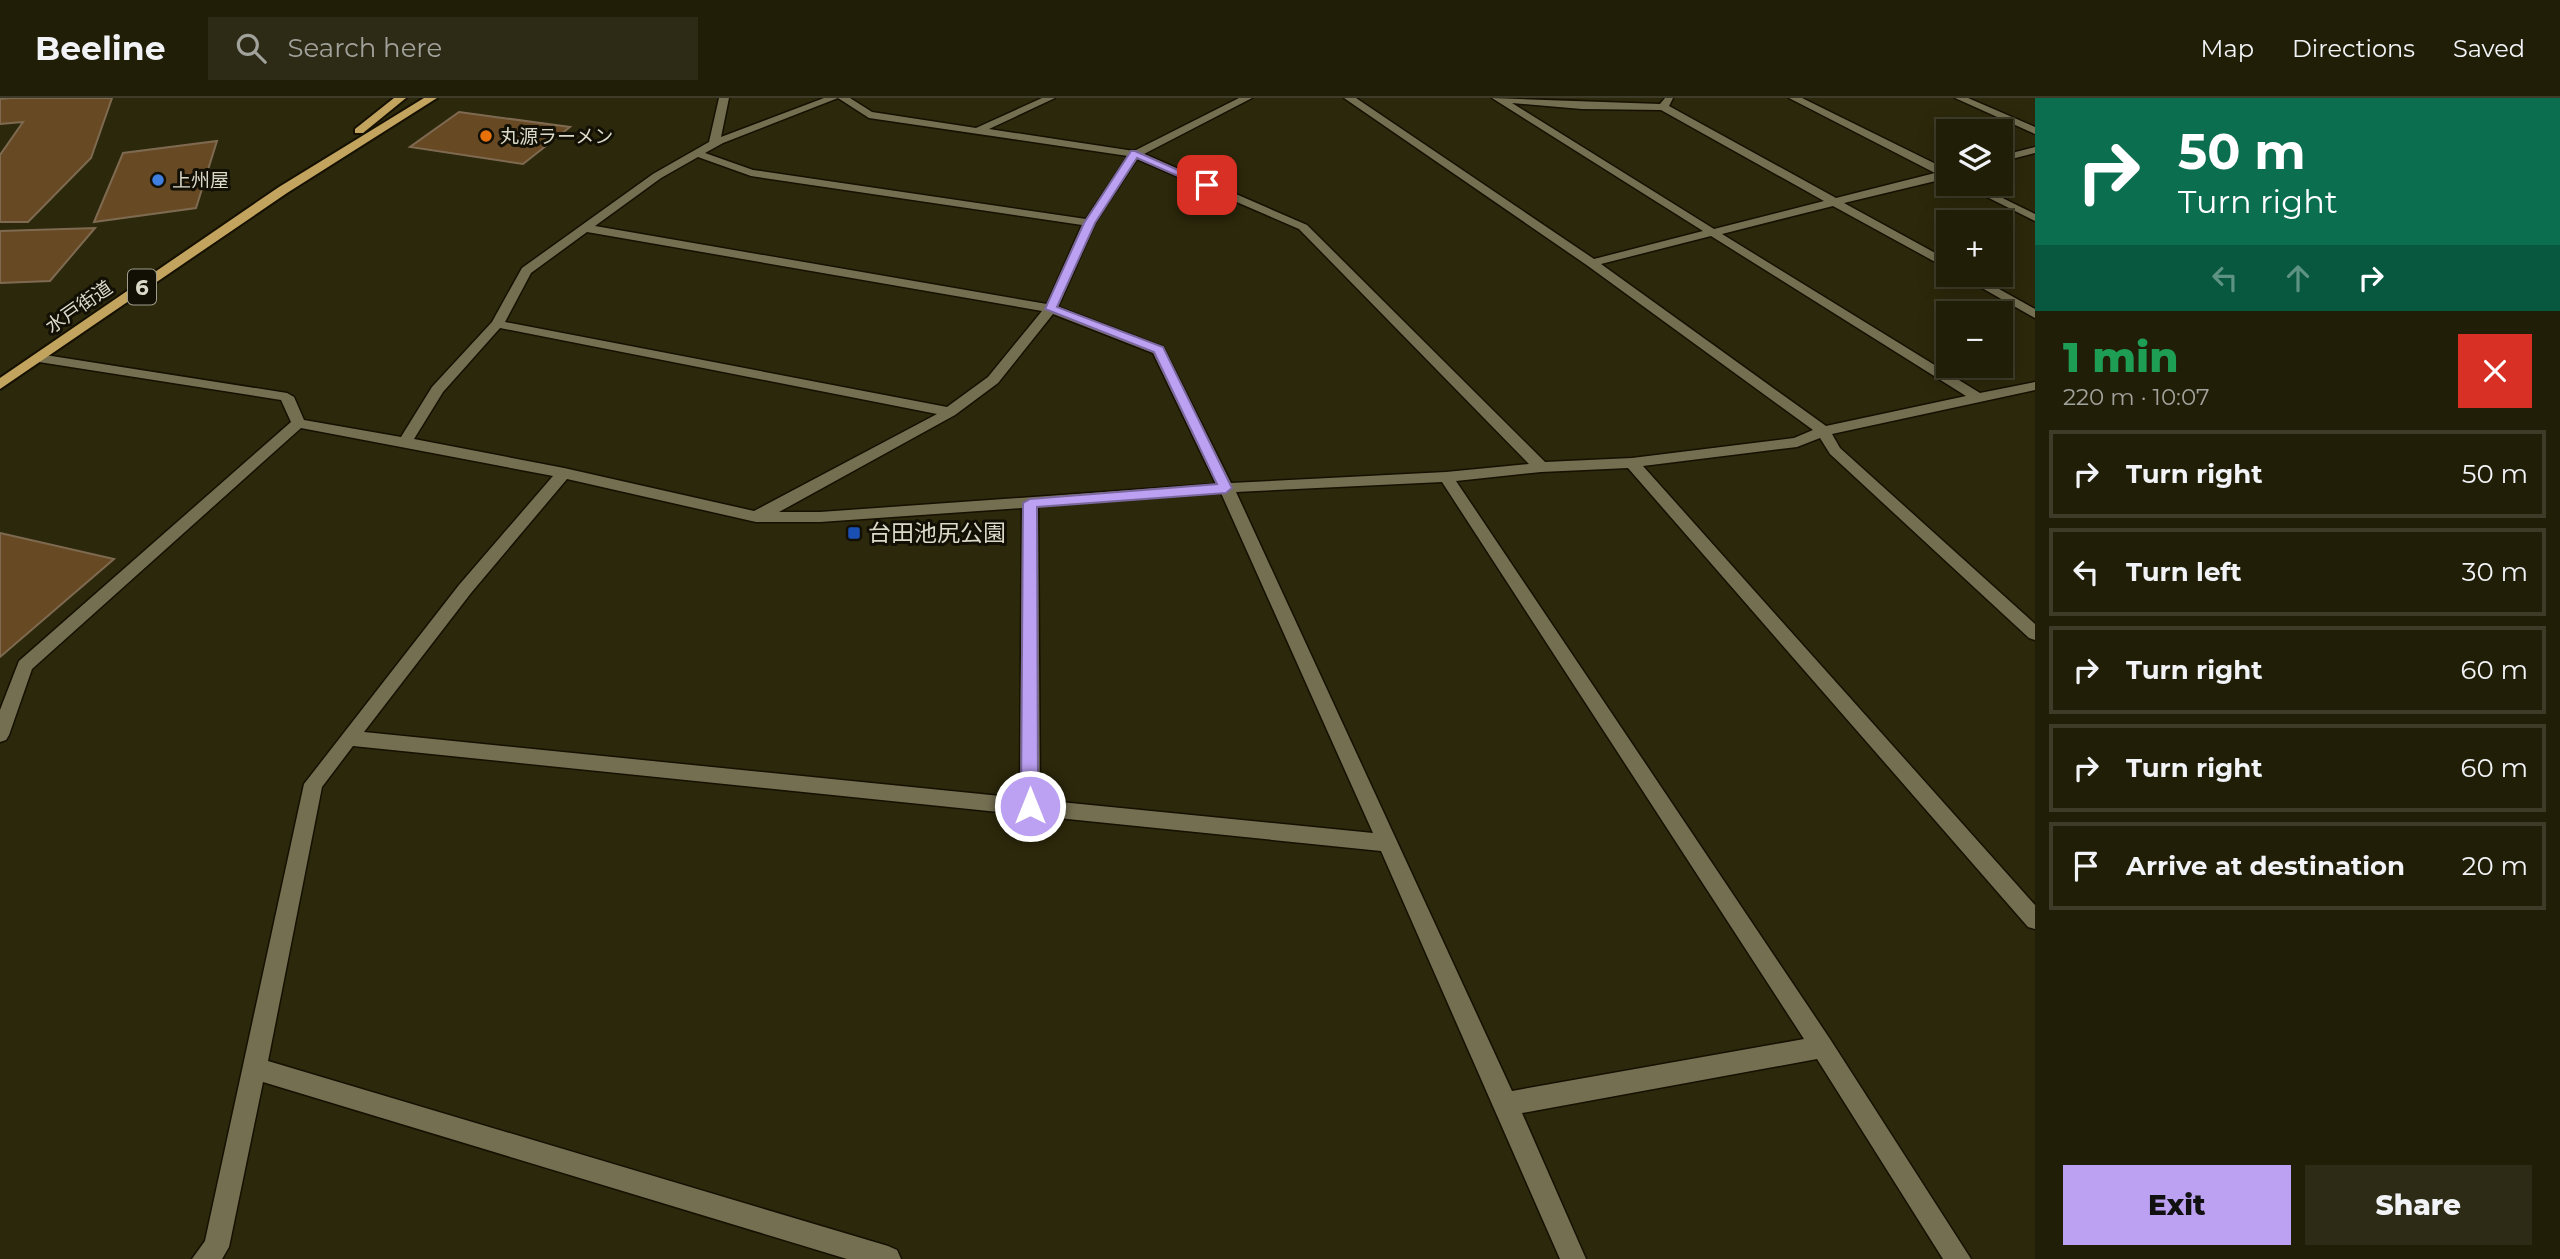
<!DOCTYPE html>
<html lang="en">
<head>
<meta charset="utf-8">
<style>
  body { margin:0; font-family:Montserrat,"Noto Sans JP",sans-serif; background:#2d2b16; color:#f1f3f6; height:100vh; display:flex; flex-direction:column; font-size:26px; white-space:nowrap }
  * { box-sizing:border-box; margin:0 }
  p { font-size:23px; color:#a2a29c }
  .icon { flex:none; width:38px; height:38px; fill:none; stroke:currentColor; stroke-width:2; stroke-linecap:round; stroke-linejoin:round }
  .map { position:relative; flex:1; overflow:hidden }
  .details { display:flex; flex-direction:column; background:#211e08; width:525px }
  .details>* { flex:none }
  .hud { background:#0b6e4f; color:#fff; overflow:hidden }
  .buttons { position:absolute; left:1936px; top:21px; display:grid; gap:14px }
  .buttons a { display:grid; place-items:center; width:77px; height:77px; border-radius:0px; background:#211e08; box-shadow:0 4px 18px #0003,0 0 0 2px #3e3c29; font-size:35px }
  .pin { position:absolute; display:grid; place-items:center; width:60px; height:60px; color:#fff; margin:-30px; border-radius:14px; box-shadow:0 4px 10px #0006 }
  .me { position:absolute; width:77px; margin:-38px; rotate:0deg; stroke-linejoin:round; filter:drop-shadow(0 0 5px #0008) }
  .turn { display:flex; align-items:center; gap:24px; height:147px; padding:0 28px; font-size:32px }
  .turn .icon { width:91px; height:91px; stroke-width:2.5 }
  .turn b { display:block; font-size:49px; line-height:60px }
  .lanes { display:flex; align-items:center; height:66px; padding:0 28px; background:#0003; justify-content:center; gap:35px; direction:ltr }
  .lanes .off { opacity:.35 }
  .round { display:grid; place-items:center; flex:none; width:74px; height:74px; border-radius:0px; background:#2d2b16 }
  .headline { display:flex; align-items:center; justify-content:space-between; height:119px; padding:0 28px }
  h1 { font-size:42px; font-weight:800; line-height:52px; color:#1e9e55 }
  .primary-button { display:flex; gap:14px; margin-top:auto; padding:14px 28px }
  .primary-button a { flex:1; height:80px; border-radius:0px; background:#bca0f2; color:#111; font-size:28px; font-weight:800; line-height:80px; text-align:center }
  .primary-button a+a { background:#2d2b16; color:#f1f3f6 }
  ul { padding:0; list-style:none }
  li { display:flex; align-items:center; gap:21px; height:88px; margin:0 14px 10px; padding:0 14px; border:4px solid #3e3c29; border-radius:0px }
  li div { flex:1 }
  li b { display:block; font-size:26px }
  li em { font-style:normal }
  header { display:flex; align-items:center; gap:42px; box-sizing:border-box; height:98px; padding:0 35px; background:#211e08; border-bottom:2px solid #3e3c29 }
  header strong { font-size:33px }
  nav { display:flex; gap:38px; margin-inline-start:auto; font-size:24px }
  .search { width:490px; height:63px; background:#2d2b16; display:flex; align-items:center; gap:18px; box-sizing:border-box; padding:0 24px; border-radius:0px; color:#a2a29c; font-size:26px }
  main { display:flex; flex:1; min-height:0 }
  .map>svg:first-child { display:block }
  .building { fill:#674a24; stroke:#7e6a51; stroke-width:2 }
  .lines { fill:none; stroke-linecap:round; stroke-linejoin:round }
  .minor-casing { stroke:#151000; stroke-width:3 }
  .trunk-casing { stroke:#151000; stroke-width:4 }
  .minor { fill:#746f51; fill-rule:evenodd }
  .trunk { fill:#c2a45e; fill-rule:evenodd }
  .route { fill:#bca0f2; stroke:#7a689d; stroke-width:2 }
  .food-dot { fill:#e8710a; stroke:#121005; stroke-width:2.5 }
  .shop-dot { fill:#3f7fe0; stroke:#121005; stroke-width:2.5 }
  .transit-dot { fill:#1a4fb4; stroke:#121005; stroke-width:2.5 }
  .labels { text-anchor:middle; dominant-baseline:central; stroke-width:6; stroke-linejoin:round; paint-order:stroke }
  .far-poi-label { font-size:19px; fill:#dbd9c8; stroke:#121005; text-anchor:start }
  .far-street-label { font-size:19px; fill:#dbd9c8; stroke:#121005 }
  .shield { fill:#121005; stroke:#9f9d8e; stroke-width:2 }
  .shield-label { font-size:21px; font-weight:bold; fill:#dbd9c8 }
  .poi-label { font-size:23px; fill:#dbd9c8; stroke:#121005; text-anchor:start }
</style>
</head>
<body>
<header>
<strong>Beeline</strong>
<div class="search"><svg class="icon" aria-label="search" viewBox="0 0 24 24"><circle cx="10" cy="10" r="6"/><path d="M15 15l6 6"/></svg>Search here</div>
<nav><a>Map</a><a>Directions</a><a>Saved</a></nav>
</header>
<main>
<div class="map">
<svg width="2035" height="1161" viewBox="0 0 2035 1161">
  <rect width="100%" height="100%" fill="#2c280b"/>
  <!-- building -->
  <g class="building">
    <polygon points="11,0 112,0 91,60 28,124 0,124 0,57 23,24 0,26 0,1"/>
    <polygon points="459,14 570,29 523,66 410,49"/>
    <polygon points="217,43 196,110 94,124 123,55"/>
    <polygon points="95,130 50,183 0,185 0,133"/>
    <polygon points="0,435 114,461 0,559"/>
  </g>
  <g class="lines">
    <!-- minor casing -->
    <g class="minor-casing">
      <g id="minor">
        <path d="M719 0H729L721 39 824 0H838L723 45 705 55 753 72 1086 121 1128 58 869 20 838 0H850L872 14 976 30 1042 0H1055L989 31 1134 53 1239 0H1252L1144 56 1307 127 1545 364 1632 360 1794 340 1813 332 1588 168 1344 0H1356L1594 161 1703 133 1492 0 1660 6 1665 0H1673L1669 8 1836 100 1935 75 1789 0H1802L1948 72V80L1844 105 1948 162V171L1833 108 1722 136 1980 295 2035 284V292L1832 336 1840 350 2035 526V542L2029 540 1830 356 1820 340 1797 349 1643 368 2035 807V831L2028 829 1628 370 1541 374 1456 383 1830 941 1971 1161H1943L1817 961 1522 1015 1586 1161H1560L1381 753 353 648 322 689 268 963 888 1148 897 1152 901 1161H847L263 984 229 1149 222 1161H192L205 1143 304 686 459 487 553 378 301 330 32 571 9 637 6 642 0 644V612L19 563 291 324 281 302 39 264 32 260 39 256 287 295 294 299 304 322 401 339 432 289 492 224 522 170 653 76 709 44ZM1512 5 1582 11 1661 12 1824 103 1714 131ZM698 59 751 78 1082 127 1047 206 595 128 661 80ZM1137 61 1299 131 1529 366 1446 374 1231 385 1163 249 1058 209 1095 125ZM587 134 1042 213 988 279 947 309 505 224 531 175ZM1711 138 1966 298 1826 328 1601 166ZM1053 216 1153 255 1216 386 820 414H779L955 317 998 285ZM500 230 937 316 754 413 564 370 414 341 443 294ZM567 381 756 424H820L1022 410 1020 700 364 634 471 495ZM1442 384 1804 941 1512 993 1236 394ZM1221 395 1373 735 1040 702 1038 408Z"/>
        <polygon points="1955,0 1968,0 2035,29 2035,36"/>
        <polygon points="2035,49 2035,55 2000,64 2000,58"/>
        <polygon points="1961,86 1974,86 2035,116 2035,123"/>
        <polygon points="1959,177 1974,177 2035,211 2035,220"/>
      </g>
    </g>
    <!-- trunk casing -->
    <g class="trunk-casing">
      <g id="trunk">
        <polygon points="394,0 406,0 363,35 355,35 355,31"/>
        <polygon points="424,0 437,0 287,95 0,291 0,280 279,89"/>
      </g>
    </g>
    <!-- minor -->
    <use href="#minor" class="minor"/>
    <!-- trunk -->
    <use href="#trunk" class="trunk"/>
  </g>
  <!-- route -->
  <polygon class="route" points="1135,53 1212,87 1203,89 1137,60 1095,125 1057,209 1163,249 1232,390 1226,395 1037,409 1038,708 1036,713 1030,715 1024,713 1021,708 1023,405 1030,401 1217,386 1154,254 1045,211 1084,125 1131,53"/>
  <!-- markers -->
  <circle class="food-dot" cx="486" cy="38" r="7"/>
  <circle class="shop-dot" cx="158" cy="82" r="7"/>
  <rect class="transit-dot" x="847" y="428" width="14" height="14" rx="3.5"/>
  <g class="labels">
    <!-- far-poi labels -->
    <g class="far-poi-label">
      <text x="500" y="38">丸源ラーメン</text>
      <text x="172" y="82">上州屋</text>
    </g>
    <!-- far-street labels -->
    <g class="far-street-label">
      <text transform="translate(79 209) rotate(-35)">水戸街道</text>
    </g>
    <!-- shield labels -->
    <rect class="shield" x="128" y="171.5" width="28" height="35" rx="5"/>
    <g class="shield-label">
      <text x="142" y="189">6</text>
    </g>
    <!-- poi labels -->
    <g class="poi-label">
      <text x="868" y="435">台田池尻公園</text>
    </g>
  </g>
</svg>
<div class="buttons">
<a><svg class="icon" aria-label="layers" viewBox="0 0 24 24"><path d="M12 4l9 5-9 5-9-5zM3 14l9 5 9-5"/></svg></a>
<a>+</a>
<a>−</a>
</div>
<div class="pin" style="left:1207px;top:87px;background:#d93025"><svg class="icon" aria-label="arrive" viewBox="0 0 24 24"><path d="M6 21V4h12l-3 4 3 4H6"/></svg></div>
<svg class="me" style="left:1030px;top:708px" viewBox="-20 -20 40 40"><circle r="17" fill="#bca0f2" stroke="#fff" stroke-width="3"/><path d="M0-11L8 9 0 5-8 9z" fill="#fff"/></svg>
</div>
<section class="details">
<div class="hud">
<div class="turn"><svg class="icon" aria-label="right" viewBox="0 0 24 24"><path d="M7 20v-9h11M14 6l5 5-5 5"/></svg><div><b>50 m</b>Turn right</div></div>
<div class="lanes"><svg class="icon off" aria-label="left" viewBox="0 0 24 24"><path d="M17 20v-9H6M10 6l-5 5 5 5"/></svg><svg class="icon off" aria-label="ahead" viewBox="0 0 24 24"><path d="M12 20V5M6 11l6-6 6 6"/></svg><svg class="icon" aria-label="right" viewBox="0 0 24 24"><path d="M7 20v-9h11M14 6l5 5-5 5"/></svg></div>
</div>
<div class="headline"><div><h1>1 min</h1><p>220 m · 10:07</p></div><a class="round" style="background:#d93025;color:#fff"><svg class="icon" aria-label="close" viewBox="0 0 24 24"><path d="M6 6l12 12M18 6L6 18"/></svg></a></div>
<ul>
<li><svg class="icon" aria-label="right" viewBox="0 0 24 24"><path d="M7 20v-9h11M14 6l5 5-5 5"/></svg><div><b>Turn right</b></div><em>50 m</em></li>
<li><svg class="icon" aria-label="left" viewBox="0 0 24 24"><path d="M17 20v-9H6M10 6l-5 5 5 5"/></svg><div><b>Turn left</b></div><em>30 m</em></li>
<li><svg class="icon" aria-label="right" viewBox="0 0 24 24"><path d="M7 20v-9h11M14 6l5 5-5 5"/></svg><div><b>Turn right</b></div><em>60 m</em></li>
<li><svg class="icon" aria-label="right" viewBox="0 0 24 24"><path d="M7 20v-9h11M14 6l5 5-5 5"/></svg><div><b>Turn right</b></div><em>60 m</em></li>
<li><svg class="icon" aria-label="arrive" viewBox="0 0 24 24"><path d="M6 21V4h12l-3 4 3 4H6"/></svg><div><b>Arrive at destination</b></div><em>20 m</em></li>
</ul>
<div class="primary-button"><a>Exit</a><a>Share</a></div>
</section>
</main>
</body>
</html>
